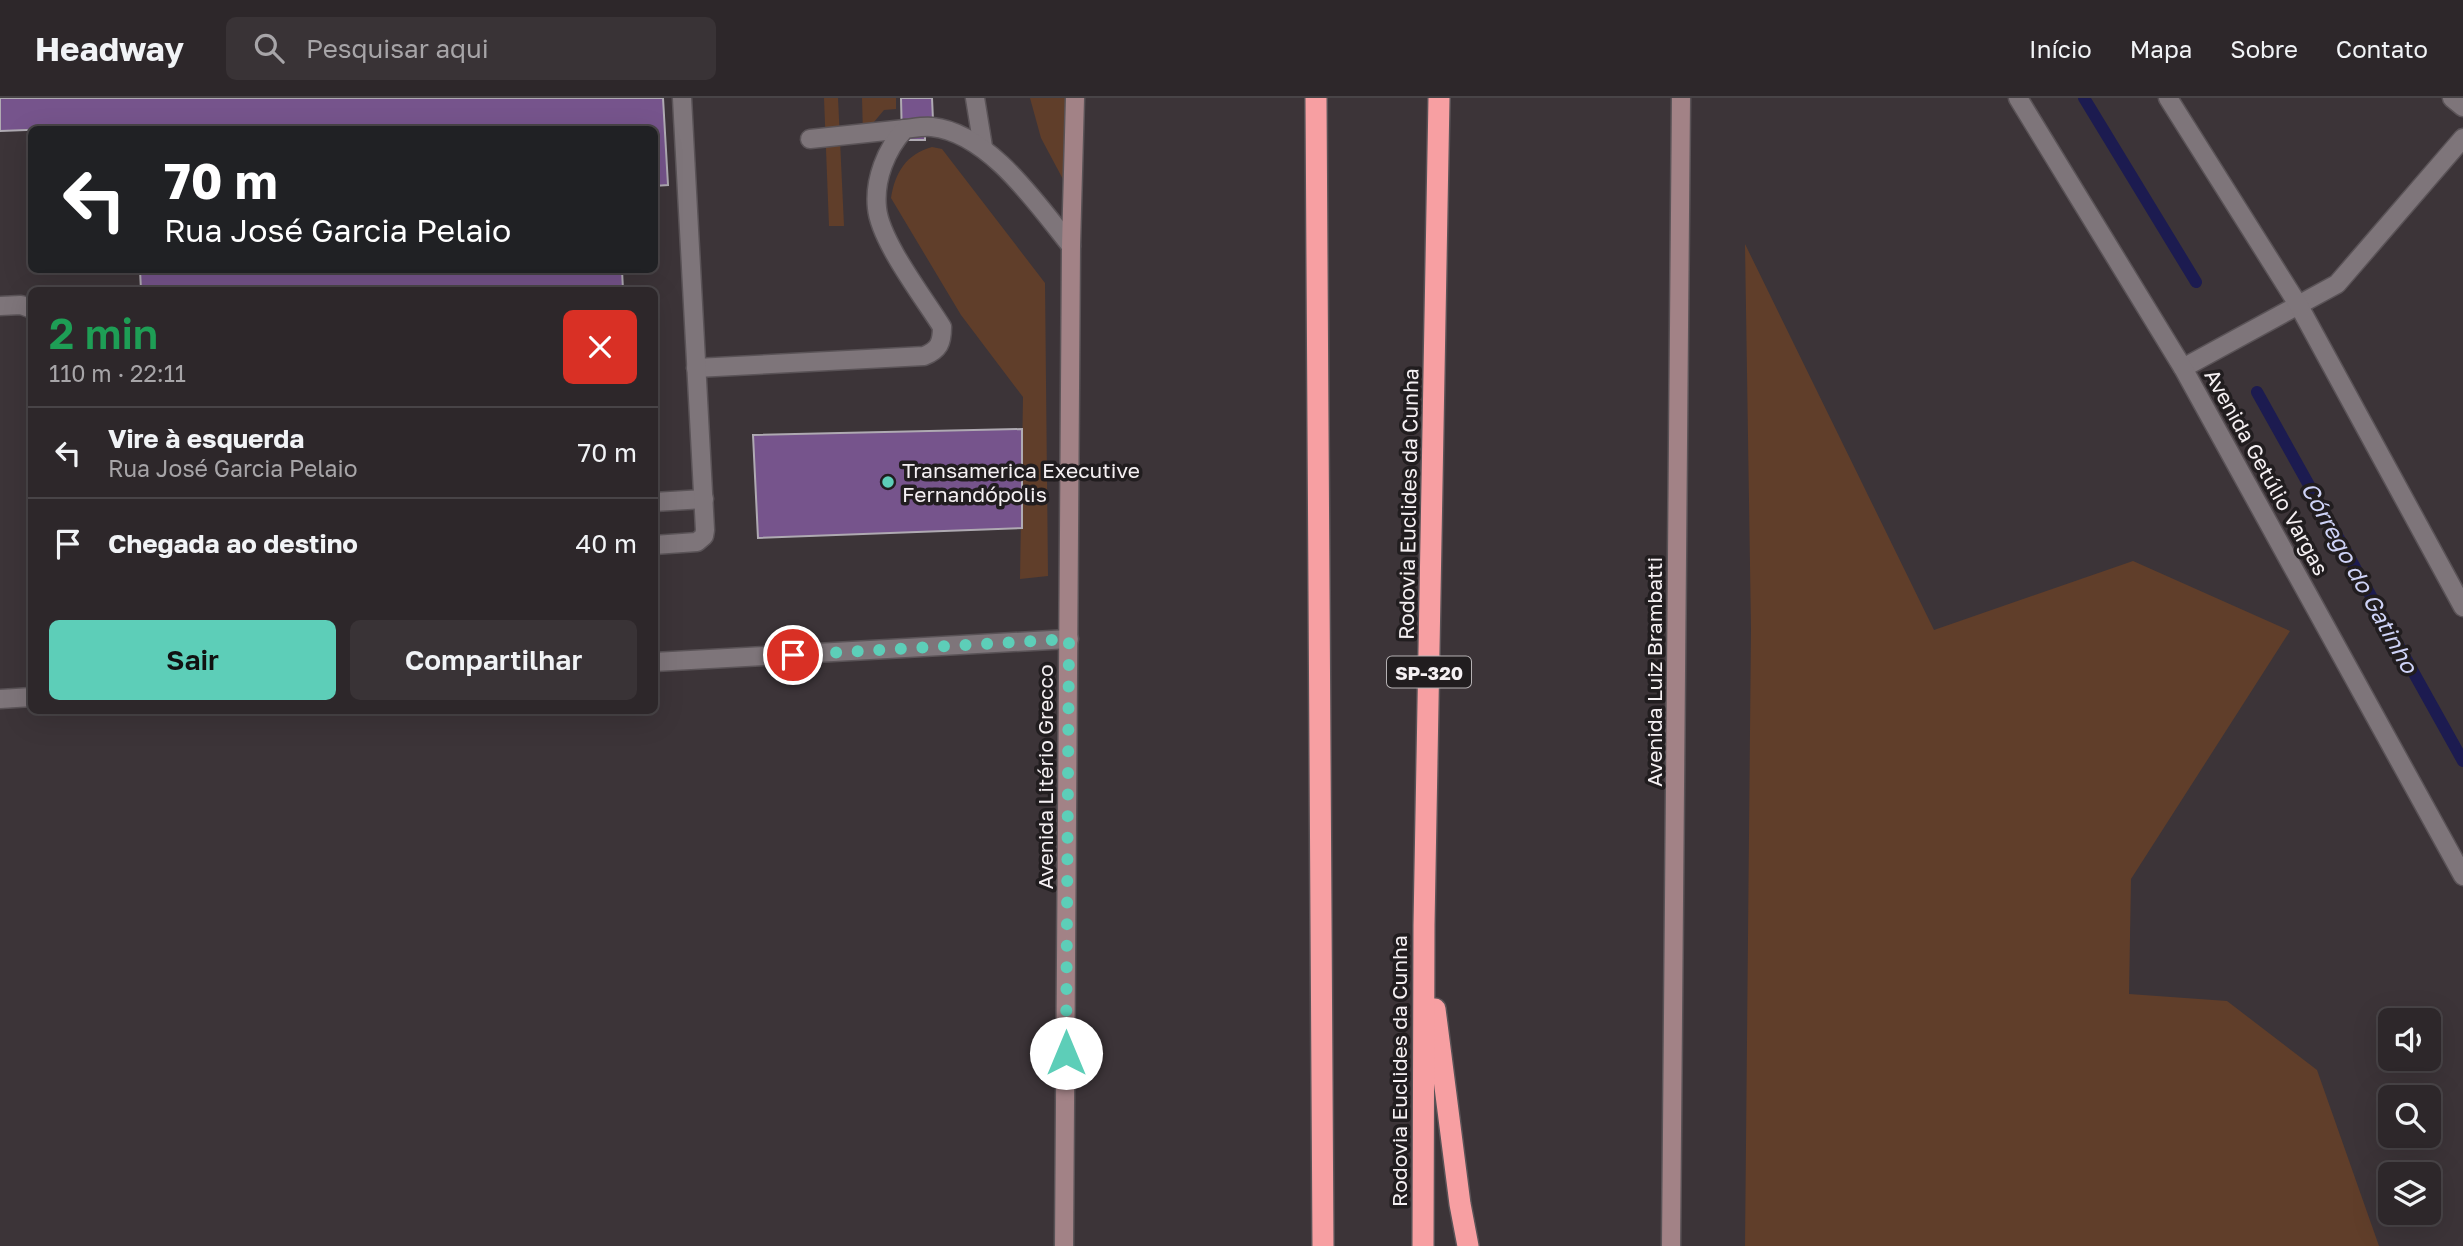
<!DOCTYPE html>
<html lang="pt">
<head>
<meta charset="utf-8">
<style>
  body { margin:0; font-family:"Golos Text",sans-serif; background:#393336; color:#f1f3f6; height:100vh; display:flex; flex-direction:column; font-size:26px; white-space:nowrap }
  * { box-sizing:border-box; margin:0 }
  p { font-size:23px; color:#a7a5a8 }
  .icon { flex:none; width:38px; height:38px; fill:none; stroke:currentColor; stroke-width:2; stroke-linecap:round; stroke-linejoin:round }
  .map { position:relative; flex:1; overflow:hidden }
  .details { position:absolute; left:28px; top:189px; width:630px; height:427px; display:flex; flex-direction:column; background:#2d272a; border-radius:10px; box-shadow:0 7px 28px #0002,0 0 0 2px #484447 }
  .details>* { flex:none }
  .banner { position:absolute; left:28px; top:28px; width:630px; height:147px; border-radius:10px; box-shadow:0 7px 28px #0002,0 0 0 2px #484447; background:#202124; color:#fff; overflow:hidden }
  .controls { position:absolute; left:2378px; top:910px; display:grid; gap:14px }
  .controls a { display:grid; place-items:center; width:63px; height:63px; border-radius:10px; background:#2d272a; box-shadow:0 7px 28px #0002,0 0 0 2px #484447; font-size:35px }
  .pin { position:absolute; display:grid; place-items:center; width:60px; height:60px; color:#fff; margin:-30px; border:4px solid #fff; border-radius:50%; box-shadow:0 2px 7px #0007 }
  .me { position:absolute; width:77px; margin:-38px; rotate:0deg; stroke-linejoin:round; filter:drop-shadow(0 0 5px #0008) }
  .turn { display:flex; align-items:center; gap:24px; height:147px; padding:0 21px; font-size:32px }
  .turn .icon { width:91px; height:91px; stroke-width:2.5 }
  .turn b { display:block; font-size:49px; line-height:60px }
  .round { display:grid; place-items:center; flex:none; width:74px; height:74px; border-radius:10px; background:#393336 }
  .summary { display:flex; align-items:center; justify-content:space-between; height:119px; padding:0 21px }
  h1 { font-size:42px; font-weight:600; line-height:52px; color:#1e9e55 }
  .cta { display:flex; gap:14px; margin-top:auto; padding:14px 21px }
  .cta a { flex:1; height:80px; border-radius:10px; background:#5dceb8; color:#111; font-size:28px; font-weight:600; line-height:80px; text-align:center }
  .cta a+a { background:#393336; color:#f1f3f6 }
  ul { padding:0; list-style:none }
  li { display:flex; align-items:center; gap:21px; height:91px; padding:0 21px; border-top:2px solid #484447 }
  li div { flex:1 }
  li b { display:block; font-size:26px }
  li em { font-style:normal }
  header { display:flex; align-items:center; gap:42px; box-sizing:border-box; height:98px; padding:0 35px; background:#2d272a; border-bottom:2px solid #484447 }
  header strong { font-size:33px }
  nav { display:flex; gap:38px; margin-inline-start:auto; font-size:24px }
  .search { width:490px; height:63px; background:#393336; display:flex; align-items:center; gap:18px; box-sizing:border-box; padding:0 24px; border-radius:10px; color:#a7a5a8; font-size:26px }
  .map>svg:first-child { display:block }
  .green { fill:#603e2a }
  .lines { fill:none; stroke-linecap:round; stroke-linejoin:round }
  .stream { stroke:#1c1b50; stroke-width:12 }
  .building { fill:#76548c; stroke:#afaab2; stroke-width:2 }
  .service-casing { stroke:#5a5357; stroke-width:21 }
  .minor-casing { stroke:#5a5357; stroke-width:21 }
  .tertiary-casing { stroke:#5a5357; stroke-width:21 }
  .secondary-casing { stroke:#5a5357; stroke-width:21 }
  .motorway-casing { stroke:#5a5357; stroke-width:24 }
  .service { stroke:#7e757a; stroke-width:18 }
  .minor { stroke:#7e757a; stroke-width:18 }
  .tertiary { stroke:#7e757a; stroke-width:18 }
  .secondary { stroke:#a28286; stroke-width:18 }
  .motorway { stroke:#f79fa2; stroke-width:21 }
  .route { stroke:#5dceb8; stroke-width:12; stroke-dasharray:0 21.6 }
  .poi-dot { fill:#5dceb8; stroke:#211d1f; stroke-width:2.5 }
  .labels { text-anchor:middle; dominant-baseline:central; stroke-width:7; stroke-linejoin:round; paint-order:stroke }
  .shield { fill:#211d1f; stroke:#b5b1b3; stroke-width:2 }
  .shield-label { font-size:19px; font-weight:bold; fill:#f5f0f3 }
  .poi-label { font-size:21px; fill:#f5f0f3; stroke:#211d1f; text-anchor:start }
  .street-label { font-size:21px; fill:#f5f0f3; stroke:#211d1f }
  .water-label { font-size:23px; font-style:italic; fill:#ced3f7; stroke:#211d1f }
</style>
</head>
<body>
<header>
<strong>Headway</strong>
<div class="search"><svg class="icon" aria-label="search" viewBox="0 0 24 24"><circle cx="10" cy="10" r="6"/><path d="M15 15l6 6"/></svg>Pesquisar aqui</div>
<nav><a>Início</a><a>Mapa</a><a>Sobre</a><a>Contato</a></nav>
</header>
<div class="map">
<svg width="2463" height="1148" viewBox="0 0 2463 1148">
  <rect width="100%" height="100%" fill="#3c3438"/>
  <!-- green -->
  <g class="green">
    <polygon points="824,0 838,0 844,128 829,128"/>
    <polygon points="862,0 896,0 896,11 884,12 863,37"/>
    <polygon points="1030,0 1065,0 1065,85 1041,40"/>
    <path d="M932 49 942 51 1045 185 1048 478 1020 481 1023 299 961 217 891 100C895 75 906 56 932 49Z"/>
    <polygon points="1745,146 1934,532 2133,463 2290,533 2131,781 2129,896 2227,903 2317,972 2379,1148 1745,1148 1751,531"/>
  </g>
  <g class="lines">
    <!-- stream -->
    <g class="stream">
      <polyline points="2084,0 2196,184"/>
      <polyline points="2257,294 2463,663"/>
    </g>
  </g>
  <!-- building -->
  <g class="building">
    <polygon points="0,0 663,0 668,87 654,88 654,32 132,32 132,28 0,33"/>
    <polygon points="901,0 932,0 933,22 925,22 925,42 902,42"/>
    <polygon points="140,172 622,172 623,192 141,192"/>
    <polygon points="1022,331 1022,430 758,440 753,337"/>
  </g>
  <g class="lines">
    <!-- service casing -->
    <g class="service-casing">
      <g id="service">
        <polyline points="975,0 983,49"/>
        <polyline points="810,41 905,31"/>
        <polyline points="0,208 21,207 32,211"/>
        <path d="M696 270 924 258C939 252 942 245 942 229 924 200 880 143 877 110 874 82 886 51 905 31 914 30 924 28 932 29 989 35 1037 106 1071 148"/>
        <polyline points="654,404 704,401"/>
        <polyline points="654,447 697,444 704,438 705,432 682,0"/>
      </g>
    </g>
    <!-- minor casing -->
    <g class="minor-casing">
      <g id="minor">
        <polyline points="2452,0 2463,9"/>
        <polyline points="2183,270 2337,186 2463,40"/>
        <polyline points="654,564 1069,541"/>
        <polyline points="0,601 32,599"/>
      </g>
    </g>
    <!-- tertiary casing -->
    <g class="tertiary-casing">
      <g id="tertiary">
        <polyline points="2018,0 2183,270 2463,778"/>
        <polyline points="2168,0 2299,208 2463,509"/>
      </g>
    </g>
    <!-- secondary casing -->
    <g class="secondary-casing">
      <g id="secondary">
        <polyline points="1064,1148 1071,148 1075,0"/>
        <polyline points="1671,1148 1681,0"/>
      </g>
    </g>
    <!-- motorway casing -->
    <g class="motorway-casing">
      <g id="motorway">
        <polyline points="1316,0 1323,1148"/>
        <polyline points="1435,911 1460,1106 1468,1148"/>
        <polyline points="1423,1148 1424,827 1439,0"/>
      </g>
    </g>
    <!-- service -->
    <use href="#service" class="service"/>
    <!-- minor -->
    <use href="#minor" class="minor"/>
    <!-- tertiary -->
    <use href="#tertiary" class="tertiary"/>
    <!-- secondary -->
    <use href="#secondary" class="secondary"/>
    <!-- motorway -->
    <use href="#motorway" class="motorway"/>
  </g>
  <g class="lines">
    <!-- route -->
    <polyline class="route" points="793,557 1069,541 1066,955"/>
  </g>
  <!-- markers -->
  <circle class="poi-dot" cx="888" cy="384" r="7"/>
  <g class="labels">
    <!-- shield labels -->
    <rect class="shield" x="1387" y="558.5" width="84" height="31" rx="5"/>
    <g class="shield-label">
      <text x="1429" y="574">SP-320</text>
    </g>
    <!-- poi labels -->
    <g class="poi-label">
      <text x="902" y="372">Transamerica Executive<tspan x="902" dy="24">Fernandópolis</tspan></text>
    </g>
    <!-- street labels -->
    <g class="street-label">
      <text transform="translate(2267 374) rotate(61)">Avenida Getúlio Vargas</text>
      <text transform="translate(1408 406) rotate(-89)">Rodovia Euclides da Cunha</text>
      <text transform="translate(1654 574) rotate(-90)">Avenida Luiz Brambatti</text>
      <text transform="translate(1045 679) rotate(-90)">Avenida Litério Grecco</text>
      <text transform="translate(1399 973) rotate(-90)">Rodovia Euclides da Cunha</text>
    </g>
    <!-- water labels -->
    <g class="water-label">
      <text transform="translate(2360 479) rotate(61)">Córrego do Gatinho</text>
    </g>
  </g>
</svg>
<div class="controls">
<a><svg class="icon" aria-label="sound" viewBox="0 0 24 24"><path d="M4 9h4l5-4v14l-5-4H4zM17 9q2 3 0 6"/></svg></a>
<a><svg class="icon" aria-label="search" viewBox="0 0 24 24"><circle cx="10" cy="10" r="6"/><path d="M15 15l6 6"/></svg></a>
<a><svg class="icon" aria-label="layers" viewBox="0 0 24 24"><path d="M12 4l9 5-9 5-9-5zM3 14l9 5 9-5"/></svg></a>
</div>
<div class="pin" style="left:793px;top:557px;background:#d93025"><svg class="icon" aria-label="arrive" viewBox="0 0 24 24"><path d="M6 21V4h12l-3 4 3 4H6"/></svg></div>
<svg class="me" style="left:1066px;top:955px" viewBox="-20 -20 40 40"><circle r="19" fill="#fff"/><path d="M0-13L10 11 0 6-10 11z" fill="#5dceb8"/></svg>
<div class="banner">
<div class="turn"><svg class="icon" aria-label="left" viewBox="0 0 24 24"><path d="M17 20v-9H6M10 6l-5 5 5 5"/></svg><div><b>70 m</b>Rua José Garcia Pelaio</div></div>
</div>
<section class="details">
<div class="summary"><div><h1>2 min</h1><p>110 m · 22:11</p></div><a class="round" style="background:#d93025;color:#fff"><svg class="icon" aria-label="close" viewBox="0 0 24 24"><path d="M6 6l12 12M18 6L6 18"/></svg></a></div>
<ul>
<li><svg class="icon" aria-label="left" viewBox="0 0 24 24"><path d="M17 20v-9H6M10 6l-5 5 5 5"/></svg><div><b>Vire à esquerda</b><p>Rua José Garcia Pelaio</p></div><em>70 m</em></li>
<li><svg class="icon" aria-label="arrive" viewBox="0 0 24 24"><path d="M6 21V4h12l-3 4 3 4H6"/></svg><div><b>Chegada ao destino</b></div><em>40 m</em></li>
</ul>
<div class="cta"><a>Sair</a><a>Compartilhar</a></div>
</section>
</div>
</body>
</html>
